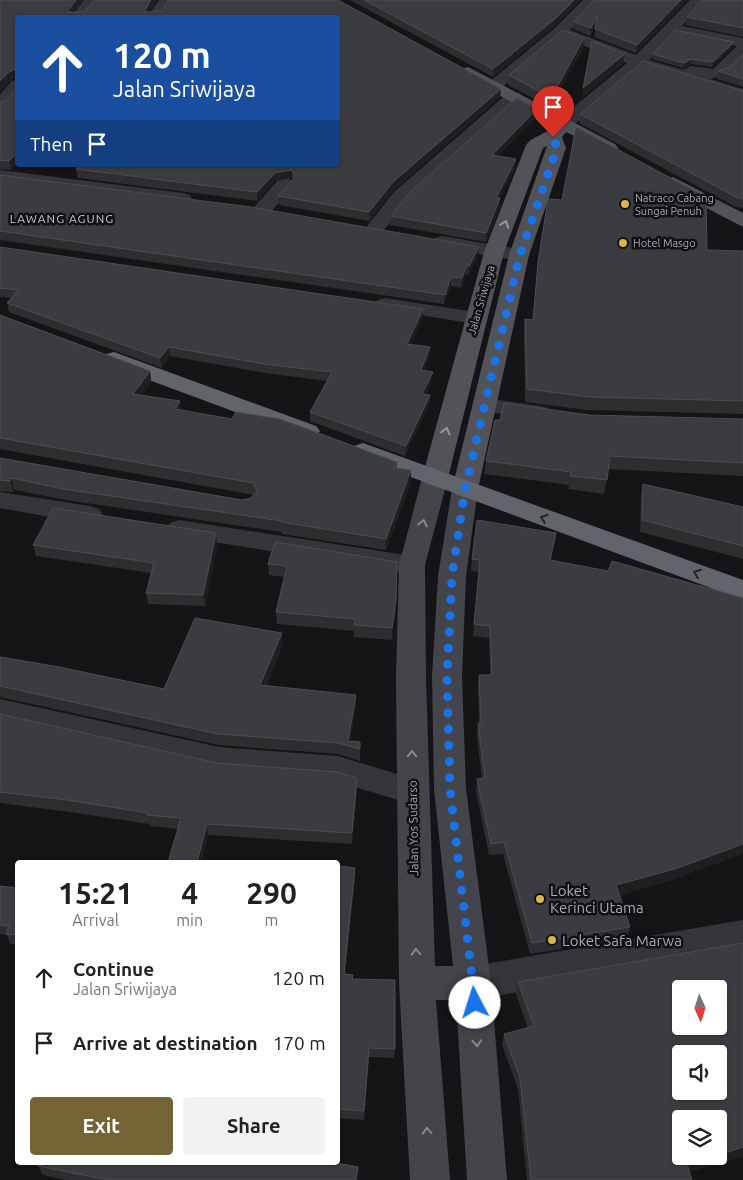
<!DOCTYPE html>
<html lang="en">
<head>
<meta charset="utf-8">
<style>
  body { margin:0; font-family:Ubuntu,sans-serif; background:#f2f2f2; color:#202124; height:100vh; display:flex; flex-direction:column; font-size:19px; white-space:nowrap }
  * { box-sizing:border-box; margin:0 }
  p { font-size:16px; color:#757577 }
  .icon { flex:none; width:28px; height:28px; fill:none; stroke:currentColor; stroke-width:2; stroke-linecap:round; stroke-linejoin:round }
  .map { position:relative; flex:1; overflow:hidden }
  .panel { position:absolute; left:15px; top:860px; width:325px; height:305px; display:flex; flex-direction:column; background:#fff; border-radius:5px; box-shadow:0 1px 4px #0004 }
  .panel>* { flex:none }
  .guide { position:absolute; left:15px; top:15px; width:325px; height:152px; border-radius:5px; box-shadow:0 1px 4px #0004; background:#1a4fa0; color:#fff; overflow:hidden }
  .needle { width:32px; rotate:177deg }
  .buttons { position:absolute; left:672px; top:980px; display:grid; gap:10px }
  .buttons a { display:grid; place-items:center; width:55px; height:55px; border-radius:5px; background:#fff; box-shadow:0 1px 4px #0004; font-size:25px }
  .pin { position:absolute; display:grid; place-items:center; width:42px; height:42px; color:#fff; margin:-51px -21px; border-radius:50% 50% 50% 0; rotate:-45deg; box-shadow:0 0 5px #0007 }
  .pin .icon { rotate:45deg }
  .me { position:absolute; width:55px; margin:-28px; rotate:355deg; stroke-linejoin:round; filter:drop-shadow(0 0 4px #0008) }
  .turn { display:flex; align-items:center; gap:18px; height:105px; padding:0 15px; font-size:22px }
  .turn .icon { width:65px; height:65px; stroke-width:2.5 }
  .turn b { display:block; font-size:35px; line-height:42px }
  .then { display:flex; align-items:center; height:48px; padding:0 15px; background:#0003; gap:10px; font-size:19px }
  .eta { display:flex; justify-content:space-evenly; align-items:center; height:85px; text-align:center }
  .eta b { font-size:30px; font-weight:700; line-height:35px }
  .button { display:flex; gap:10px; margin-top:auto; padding:10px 15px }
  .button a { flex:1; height:58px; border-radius:5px; background:#746434; color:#fff; font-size:20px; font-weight:700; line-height:58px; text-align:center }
  .button a+a { background:#f2f2f2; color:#202124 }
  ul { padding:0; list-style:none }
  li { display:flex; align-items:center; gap:15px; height:65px; padding:0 15px }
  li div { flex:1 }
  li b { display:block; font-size:19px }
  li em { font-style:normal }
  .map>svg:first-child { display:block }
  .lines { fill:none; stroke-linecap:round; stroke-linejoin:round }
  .street { fill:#36363a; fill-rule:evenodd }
  .secondary { fill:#44454a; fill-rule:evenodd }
  .primary { fill:#525359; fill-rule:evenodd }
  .highway { fill:#62646b; fill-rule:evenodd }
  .wall { fill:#2e2e31 }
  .shaded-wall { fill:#1f1e20 }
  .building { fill:#3b3c3f; stroke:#4c4d51; fill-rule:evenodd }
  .oneway { stroke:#9799a2 }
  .oneway2 { stroke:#242428 }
  .oneway3 { stroke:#85878f }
  .route { stroke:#1a73e8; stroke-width:9; stroke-dasharray:0 16.2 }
  .poi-dot { fill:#dbb547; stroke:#100f11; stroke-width:2 }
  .labels { text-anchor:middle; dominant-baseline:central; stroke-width:5; stroke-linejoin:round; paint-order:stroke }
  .far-poi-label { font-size:11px; fill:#a8abb4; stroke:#100f11; text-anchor:start }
  .far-street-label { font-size:11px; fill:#a8abb4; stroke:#100f11 }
  .far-quarter-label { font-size:12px; letter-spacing:1px; fill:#c8cad1; stroke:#100f11 }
  .street-label { font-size:12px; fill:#a8abb4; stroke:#100f11 }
  .near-poi-label { font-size:15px; fill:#a8abb4; stroke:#100f11; text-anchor:start }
</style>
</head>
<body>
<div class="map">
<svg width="743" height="1180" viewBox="0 0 743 1180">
  <rect width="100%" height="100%" fill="#151416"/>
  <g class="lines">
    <!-- street -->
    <g class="street">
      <polygon points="84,0 99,0 85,18 70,18"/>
      <polygon points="159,0 173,0 161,18 146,18"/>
      <path d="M583 0H598L570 30 636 55 690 0H705L682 26 743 38V58L727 74 710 79 743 89V99L641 67 570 128H558L555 124 558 120 627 63 562 37 500 89H488L486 86 488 83 555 28ZM674 33 737 46 713 69 691 66 683 70 649 60Z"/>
      <polygon points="18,79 18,95 6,108 0,109 0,94 12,81"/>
      <polygon points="514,92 520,93 522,97 520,101 408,200 381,234 367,234 364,230 394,192 508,93"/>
      <polygon points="0,170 183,193 190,195 192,199 190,203 183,205 0,182"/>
      <polygon points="285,178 292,180 294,184 292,188 269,214 255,214 252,210 255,206 278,180"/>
      <polygon points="442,236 519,249 526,251 529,255 526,259 519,261 435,246 432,242 435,238"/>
      <polygon points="385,298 475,312 483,313 486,318 483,323 475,324 378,308 374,304 378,300"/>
      <polygon points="485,398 540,406 548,408 552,413 548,418 540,420 477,410 473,405 477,400"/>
      <polygon points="0,492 90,506 99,509 103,515 99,521 90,524 0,508"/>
      <polygon points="179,520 412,556 422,558 425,565 422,572 412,574 170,535 166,529 170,523"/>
      <polygon points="0,699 219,747 338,756 423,782 428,791 423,800 412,804 338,782 219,773 0,723"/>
      <polygon points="743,920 743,952 473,1000 460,995 455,983 460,971 473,966"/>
    </g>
    <!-- secondary -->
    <polygon class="secondary" points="435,470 444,472 448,478 425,565 426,677 435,966 453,966 434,789 432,676 438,576 452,489 456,483 465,481 474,483 478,489 466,576 462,676 466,789 491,983 507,1180 467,1180 456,1000 436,1000 450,1180 410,1180 399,983 396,677 399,565 422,478 426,472"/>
    <!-- primary -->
    <g class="primary">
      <path d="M468 67 615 144 618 148 615 152 609 153 566 132 562 137 566 148 529 255 478 489 474 495 465 497 456 495 452 489 509 255 547 146 543 148 504 252 448 478 444 484 435 486 426 484 422 478 484 252 526 145C532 136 546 135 554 125L462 75 460 72 462 69Z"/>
      <polygon points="673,177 743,213 743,227 666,187 664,183 666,179"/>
    </g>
    <!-- highway -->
    <g class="highway">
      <polygon points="114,352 316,426 320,431 316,436 308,438 300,436 106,364 103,359 106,354"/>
      <polygon points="363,443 743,580 743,600 354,456 351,451 354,446"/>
    </g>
  </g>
  <!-- wall -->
  <g class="wall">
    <polygon points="0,0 83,0 74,12 150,12 500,97 393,191 369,221 279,205 278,196 293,179 292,178 275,181 257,201 78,178 76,169 338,165 18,18 18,77 11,80 0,91"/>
    <polygon points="350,0 581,0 554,27 493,77"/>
    <polygon points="594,0 687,0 636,53 594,37 596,25 590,36 573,29 574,22"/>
    <polygon points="743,0 743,37 686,25 687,17"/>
    <polygon points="733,47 712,67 691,64 683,68 652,59 653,54"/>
    <polygon points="583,48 550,107 508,85 509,75"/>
    <polygon points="743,54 743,87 717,79 718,71 730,67"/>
    <polygon points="743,91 743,208 736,207 579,123 580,114"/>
    <polygon points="0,102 11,170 0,169"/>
    <polygon points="536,117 498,156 516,159 515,168 499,198 500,198 500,207 486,242 390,225 391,216"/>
    <polygon points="0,175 479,247 478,256 468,275 466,274 461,288 451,286 444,304 0,240"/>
    <polygon points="0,247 423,309 422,318 411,344 430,356 424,370 432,381 426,394 430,395 429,405 405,456 310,421 310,412 327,381 265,373 170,356 162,368 9,312 7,303 11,298 0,297"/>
    <polygon points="707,250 743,251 743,414 587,410 525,402 524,332 525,319 533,320"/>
    <polygon points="0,315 150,371 151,382 142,395 180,401 181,410 397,462 397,468 411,482 386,550 282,534 282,532 66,500 15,490 13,492 0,491 0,458 242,500 251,498 254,495 0,449"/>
    <polygon points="589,415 743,419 743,476 608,469 604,494 568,489 569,485 484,474 486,461 500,420"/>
    <polygon points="643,484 743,507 743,559 640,532 641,495"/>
    <polygon points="556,533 551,560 672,880 619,895 630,927 627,938 530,954 503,854 489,855 476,791 477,779 482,779 477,735 478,723 479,723 478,687 479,675 490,675 489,638 473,636 479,572 471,571 472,559"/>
    <polygon points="275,542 396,611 392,640 354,637 354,631 277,624 276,612 284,577 269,575 268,564"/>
    <polygon points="33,545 217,545 205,606 148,604 146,593 151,573 36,556"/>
    <polygon points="283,644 266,686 356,707 350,741 360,742 360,761 338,754 219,745 0,697 0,657 164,689"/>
    <polygon points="0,714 217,763 357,778 357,790 352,844 208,835 201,862 168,862 178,829 150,826 149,824 70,812 0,803"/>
    <polygon points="338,866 355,868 355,878 345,974 353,979 395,1049 394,1058 369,1057 364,1120 338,1118"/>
    <polygon points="0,886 18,888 18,944 10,944 7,935 0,934"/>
    <polygon points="743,943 743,1156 689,1172 692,1180 527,1180 518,1089 502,1045 504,1034 528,1028 516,994 518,982"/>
    <polygon points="38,1166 358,1177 358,1180 67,1180 43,1175"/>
  </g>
  <!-- shaded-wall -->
  <g class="shaded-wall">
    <polygon points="76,0 83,0 70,18 67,12"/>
    <polygon points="151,0 157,0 146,18 144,12"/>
    <polygon points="574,0 581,0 554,27 493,77 493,69"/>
    <polygon points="681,0 687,0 636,53 637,45"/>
    <polygon points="597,16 596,24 590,36 591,28"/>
    <polygon points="584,38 583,48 550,107 551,98"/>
    <polygon points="734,42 733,47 712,67 713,62"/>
    <polygon points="625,54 623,64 582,98 583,88"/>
    <polygon points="692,59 691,64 683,68 684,63"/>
    <polygon points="16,69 17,77 11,80 0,91 0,81 9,72"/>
    <polygon points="501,89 500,97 393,191 369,221 369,212 393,182"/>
    <polygon points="537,109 536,117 491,164 492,155"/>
    <polygon points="18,152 18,162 11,170 9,161"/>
    <polygon points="516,159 515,168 495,207 496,198"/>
    <polygon points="292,170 292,178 275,181 257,201 257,192 275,173"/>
    <polygon points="500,198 500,207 486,242 486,233"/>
    <polygon points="479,247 478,256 468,275 469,266"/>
    <polygon points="467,265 466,274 461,288 462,278"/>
    <polygon points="451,277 451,286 444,304 445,295"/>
    <polygon points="423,309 422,318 407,353 407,344"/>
    <polygon points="169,347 170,356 162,368 160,358"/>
    <polygon points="430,347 430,356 421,379 421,370"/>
    <polygon points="150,371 151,382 135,405 133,394"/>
    <polygon points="433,372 432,381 422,403 422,394"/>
    <polygon points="430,395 429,405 405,456 406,446"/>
    <polygon points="180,401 181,412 175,409"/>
    <polygon points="411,470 411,482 386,550 386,539"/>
    <polygon points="12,478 15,490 13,492 10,481"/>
    <polygon points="216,533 217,545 205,606 203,595"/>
    <polygon points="556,533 554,545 548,572 550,560"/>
    <polygon points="397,573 396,611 392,640 392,628"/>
    <polygon points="282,633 283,644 261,697 260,685"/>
    <polygon points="356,695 356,707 349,746 348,741"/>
    <polygon points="357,778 357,790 352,844 352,833"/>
    <polygon points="207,824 208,835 201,862 197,862"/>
    <polygon points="743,844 743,854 672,880 613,897 616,885"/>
    <polygon points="355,868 355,878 344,984 344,974"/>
    <polygon points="369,1048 369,1057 364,1120 364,1111"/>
    <polygon points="743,1147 743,1156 682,1174 687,1164 713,1156 719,1156 719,1155"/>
    <polygon points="358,1167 358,1180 356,1180"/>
  </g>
  <!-- building -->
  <g class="building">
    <polygon points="0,0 76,0 67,12 85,12 94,0 151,0 144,12 162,11 168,0 338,0 501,89 393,182 369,212 278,196 295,177 292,170 275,173 257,192 76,169 80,165 338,165 338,18 18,18 18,70 16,69 9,72 0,81"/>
    <polygon points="364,0 574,0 555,19 493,69"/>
    <polygon points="594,0 681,0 637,45 595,29 597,16 591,28 574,22"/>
    <polygon points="702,0 743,0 743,28 687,17"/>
    <polygon points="563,30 584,38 551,98 509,75"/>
    <polygon points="675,30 734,42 713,62 692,59 684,63 653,54"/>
    <polygon points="592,41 625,54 583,88"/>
    <polygon points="743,54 743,79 718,71 730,67"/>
    <polygon points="643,61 743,91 743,199 738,198 580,114"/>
    <polygon points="18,88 18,152 9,161 0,160 0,102 6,101"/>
    <polygon points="517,98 537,109 492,155 516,159 496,198 500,198 486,233 391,216 410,192"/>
    <polygon points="576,127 706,197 707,250 743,251 743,401 589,397 527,389 525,319 533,320 538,262 548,199 562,200"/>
    <polygon points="0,175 251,207 479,247 469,266 467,265 462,278 451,277 445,295 0,231"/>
    <polygon points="0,247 423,309 407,344 430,347 421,370 433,372 422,394 430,395 406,446 310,412 332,372 264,364 169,347 160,358 7,303 18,290 0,288"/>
    <polygon points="0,315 150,371 133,394 180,401 175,409 232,419 236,412 280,419 397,462 395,468 411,470 386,539 281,522 282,521 63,489 12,478 10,481 0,480 0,458 242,500 251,498 257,491 253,483 0,438"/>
    <polygon points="504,403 589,415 743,419 743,463 610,456 607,480 570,476 571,472 486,461 495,420 500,420"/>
    <polygon points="643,484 743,507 743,546 642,520"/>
    <polygon points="53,508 216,533 203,595 146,593 154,563 33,545"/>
    <polygon points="477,520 556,533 550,560 608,571 612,561 743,598 743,844 675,869 616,885 630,927 532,943 504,842 491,844 477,779 485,778 478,723 481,723 479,675 492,675 490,626 474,624 480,560 472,559"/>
    <polygon points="275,542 397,562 396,600 392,628 354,625 355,619 276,612 287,566 268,564"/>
    <polygon points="195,618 282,633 260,685 356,695 348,741 360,742 360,749 338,743 218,734 0,686 0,657 59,667 164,689"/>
    <polygon points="0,714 217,763 337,772 357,778 352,833 207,824 197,862 168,862 181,818 147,815 148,813 67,800 0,792"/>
    <polygon points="338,866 355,868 344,974 353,975 352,979 395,980 395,1049 369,1048 364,1111 338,1109"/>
    <polygon points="0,886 18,888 18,935 6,934 9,926 0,925"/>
    <path d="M743 943V1147L719 1155V1119H681V1156H713L687 1164 692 1180H531L520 1078 504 1034 534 1026 518 982ZM681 989H719V1026H681ZM681 1054H719V1091H681Z"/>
    <polygon points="39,1162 331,1162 358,1167 356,1180 108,1180 38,1166"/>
  </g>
  <!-- one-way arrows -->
  <defs><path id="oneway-chevron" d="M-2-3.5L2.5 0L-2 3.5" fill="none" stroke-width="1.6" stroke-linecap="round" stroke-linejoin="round" transform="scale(1.25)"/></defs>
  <g class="oneway">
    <use href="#oneway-chevron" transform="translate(505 224) rotate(-69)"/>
    <use href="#oneway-chevron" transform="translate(446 431) rotate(-76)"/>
  </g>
  <g class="oneway2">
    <use href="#oneway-chevron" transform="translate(544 518) rotate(-160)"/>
    <use href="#oneway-chevron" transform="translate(697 573) rotate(-160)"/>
  </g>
  <g class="oneway3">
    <use href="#oneway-chevron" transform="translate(423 523) rotate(-76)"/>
    <use href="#oneway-chevron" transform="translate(412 754) rotate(-90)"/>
    <use href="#oneway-chevron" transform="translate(416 952) rotate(-92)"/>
    <use href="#oneway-chevron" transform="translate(477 1043) rotate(86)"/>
    <use href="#oneway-chevron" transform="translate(427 1131) rotate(-94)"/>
  </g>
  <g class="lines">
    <!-- route -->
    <polyline class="route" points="475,1003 450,789 447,676 452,576 465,489 520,255 557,148 553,137"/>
  </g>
  <!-- markers -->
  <g class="poi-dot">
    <circle cx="625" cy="204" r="5"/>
    <circle cx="623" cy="243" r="5"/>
    <circle cx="540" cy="899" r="5"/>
    <circle cx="552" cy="940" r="5"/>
  </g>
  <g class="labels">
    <!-- far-poi labels -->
    <g class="far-poi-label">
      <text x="635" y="198">Natraco Cabang<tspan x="635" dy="13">Sungai Penuh</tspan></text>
      <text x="633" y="243">Hotel Masgo</text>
    </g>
    <!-- far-street labels -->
    <g class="far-street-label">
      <text transform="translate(481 300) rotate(-74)">Jalan Sriwijaya</text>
    </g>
    <!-- far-quarter labels -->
    <g class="far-quarter-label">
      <text x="62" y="218">LAWANG AGUNG</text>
    </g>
    <!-- street labels -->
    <g class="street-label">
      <text transform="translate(413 828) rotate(-91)">Jalan Yos Sudarso</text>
    </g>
    <!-- near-poi labels -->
    <g class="near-poi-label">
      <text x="550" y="890">Loket<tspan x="550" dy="17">Kerinci Utama</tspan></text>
      <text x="562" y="940">Loket Safa Marwa</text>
    </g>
  </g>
</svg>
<div class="buttons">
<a><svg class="needle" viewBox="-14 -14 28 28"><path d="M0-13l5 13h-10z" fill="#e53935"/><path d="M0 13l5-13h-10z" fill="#757577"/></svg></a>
<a><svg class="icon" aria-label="sound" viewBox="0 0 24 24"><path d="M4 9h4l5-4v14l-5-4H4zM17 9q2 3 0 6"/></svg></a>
<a><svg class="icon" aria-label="layers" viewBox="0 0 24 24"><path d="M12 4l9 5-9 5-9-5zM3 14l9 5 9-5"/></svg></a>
</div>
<div class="pin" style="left:553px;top:137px;background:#d93025"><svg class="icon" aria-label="arrive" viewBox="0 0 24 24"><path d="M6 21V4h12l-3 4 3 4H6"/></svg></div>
<svg class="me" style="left:475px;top:1003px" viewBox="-20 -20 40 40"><circle r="19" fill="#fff"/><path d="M0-13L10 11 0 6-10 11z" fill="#1a73e8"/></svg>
<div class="guide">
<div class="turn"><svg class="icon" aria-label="ahead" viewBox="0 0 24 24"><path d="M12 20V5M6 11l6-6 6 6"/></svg><div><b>120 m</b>Jalan Sriwijaya</div></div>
<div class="then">Then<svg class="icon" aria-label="arrive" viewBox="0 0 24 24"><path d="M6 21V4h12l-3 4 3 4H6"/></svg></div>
</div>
<section class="panel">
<div class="eta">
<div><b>15:21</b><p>Arrival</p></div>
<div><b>4</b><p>min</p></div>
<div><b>290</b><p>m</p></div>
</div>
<ul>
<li><svg class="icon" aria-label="ahead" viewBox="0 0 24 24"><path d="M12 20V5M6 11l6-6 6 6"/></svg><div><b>Continue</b><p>Jalan Sriwijaya</p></div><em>120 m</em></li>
<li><svg class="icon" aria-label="arrive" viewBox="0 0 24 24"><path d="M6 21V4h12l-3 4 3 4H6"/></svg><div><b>Arrive at destination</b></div><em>170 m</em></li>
</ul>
<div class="button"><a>Exit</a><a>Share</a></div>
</section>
</div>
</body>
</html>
